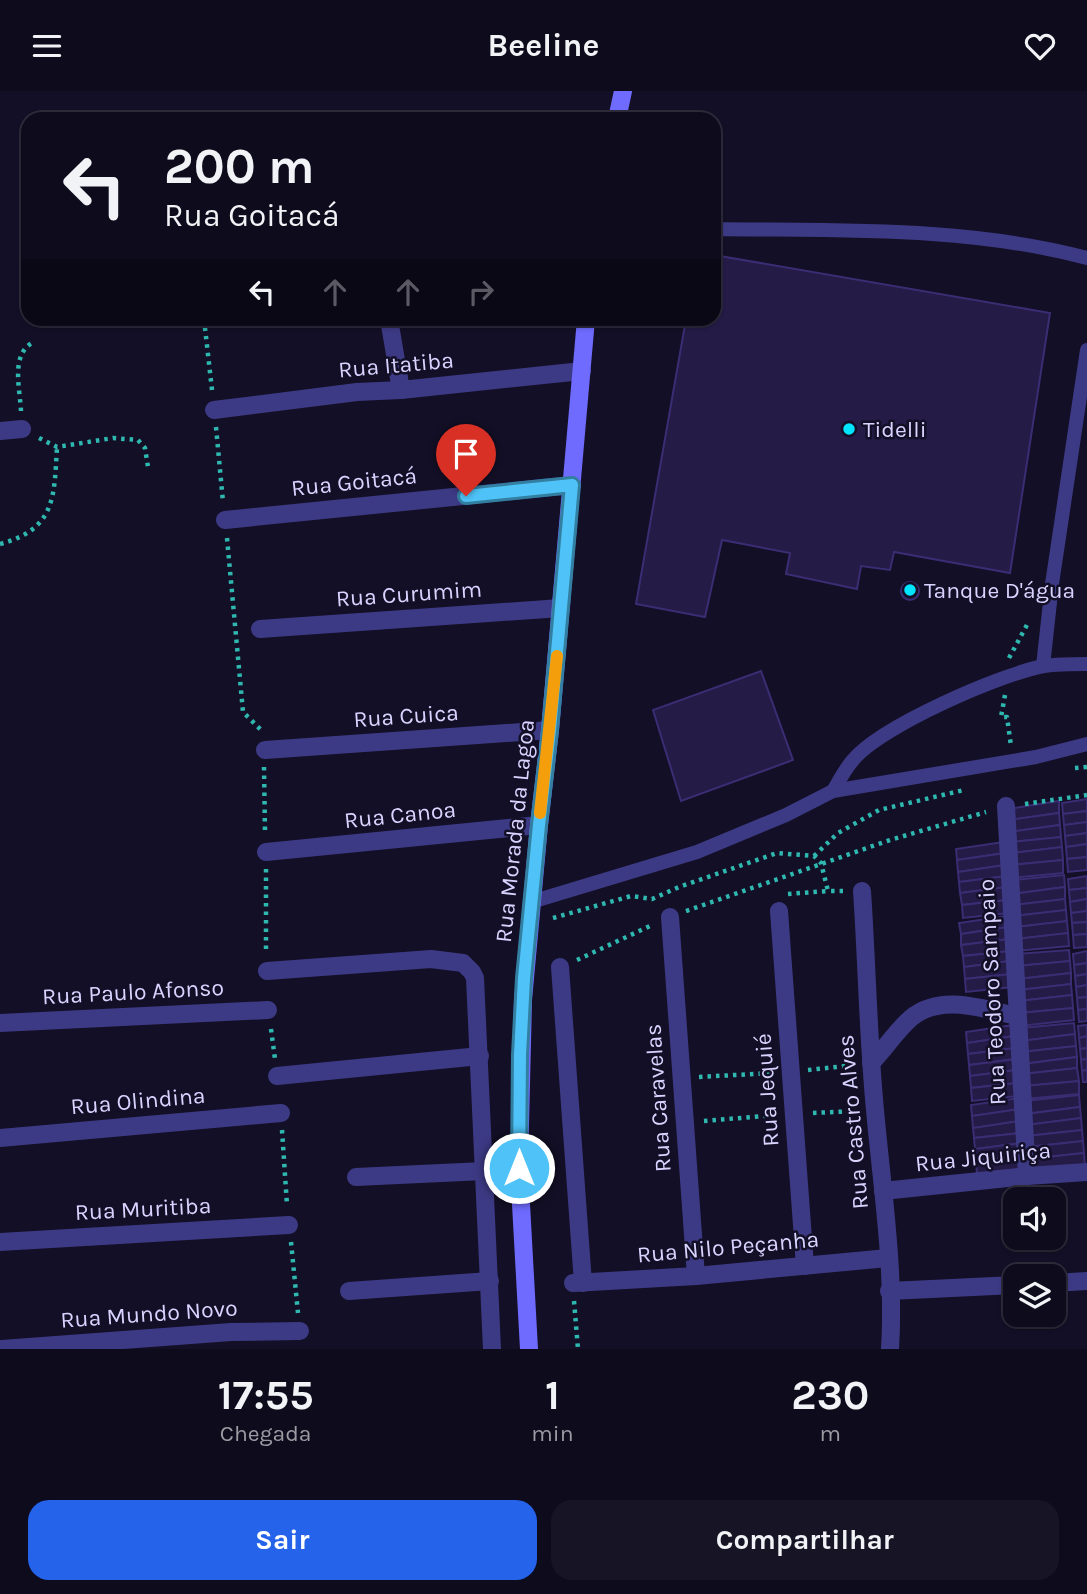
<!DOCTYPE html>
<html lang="pt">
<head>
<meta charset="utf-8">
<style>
  body { margin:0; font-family:Karla,sans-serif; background:#171425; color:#f1f3f6; height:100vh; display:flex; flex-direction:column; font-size:26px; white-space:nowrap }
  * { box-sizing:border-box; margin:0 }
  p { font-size:23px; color:#9b9ba3 }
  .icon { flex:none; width:38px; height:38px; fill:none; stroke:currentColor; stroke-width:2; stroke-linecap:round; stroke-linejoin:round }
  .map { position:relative; height:1258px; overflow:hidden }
  .details { display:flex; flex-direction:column; background:#0e0b1c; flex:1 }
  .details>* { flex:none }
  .guide { position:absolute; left:21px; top:21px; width:700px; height:214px; border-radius:21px; box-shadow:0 2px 5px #0004,0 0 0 2px #2e2b3b; background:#0e0b1c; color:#f1f3f6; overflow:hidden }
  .tools { position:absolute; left:1003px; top:1096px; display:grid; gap:14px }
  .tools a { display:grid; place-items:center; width:63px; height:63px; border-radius:14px; background:#0e0b1c; box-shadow:0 2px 5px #0004,0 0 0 2px #2e2b3b; font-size:35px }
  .pin { position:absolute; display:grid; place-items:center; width:60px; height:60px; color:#fff; margin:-72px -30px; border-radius:50% 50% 50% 0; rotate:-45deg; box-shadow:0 0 7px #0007 }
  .pin .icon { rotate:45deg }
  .me { position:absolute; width:77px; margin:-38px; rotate:0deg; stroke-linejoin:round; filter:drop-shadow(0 0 5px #0008) }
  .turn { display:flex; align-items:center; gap:24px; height:147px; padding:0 28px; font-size:32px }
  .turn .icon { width:91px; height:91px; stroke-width:2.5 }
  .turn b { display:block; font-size:49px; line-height:60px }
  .lanes { display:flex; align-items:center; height:66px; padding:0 28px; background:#0003; justify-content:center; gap:35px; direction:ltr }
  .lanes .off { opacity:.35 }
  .eta { display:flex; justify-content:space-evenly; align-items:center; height:119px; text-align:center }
  .eta b { font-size:42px; font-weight:700; line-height:49px }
  .button { display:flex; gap:14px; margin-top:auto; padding:14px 28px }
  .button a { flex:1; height:80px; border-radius:21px; background:#2563eb; color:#fff; font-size:28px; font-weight:700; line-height:80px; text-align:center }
  .button a+a { background:#171425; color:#f1f3f6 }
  header { display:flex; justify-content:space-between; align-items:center; height:91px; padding:0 28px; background:#0e0b1c; font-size:32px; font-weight:700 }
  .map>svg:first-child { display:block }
  .building { fill:#241b47; stroke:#3b2d73; stroke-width:2 }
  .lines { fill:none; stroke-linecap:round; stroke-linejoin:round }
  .path { stroke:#2fb8b0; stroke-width:4.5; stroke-dasharray:3.5 5; stroke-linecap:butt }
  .lane { stroke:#3d3a85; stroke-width:14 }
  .street { stroke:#3d3a85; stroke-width:18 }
  .secondary { stroke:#6f6bff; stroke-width:18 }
  .route-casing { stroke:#337fa1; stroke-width:18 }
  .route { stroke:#4fc3f7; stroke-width:12 }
  .slow { stroke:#f59e0b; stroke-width:12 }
  .poi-dot { fill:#00e5ff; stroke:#130f26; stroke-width:2.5 }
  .labels { text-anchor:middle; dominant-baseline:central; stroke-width:5; stroke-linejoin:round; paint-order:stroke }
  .street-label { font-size:23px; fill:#d9d4ff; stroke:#130f26 }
  .poi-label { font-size:23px; fill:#d9d4ff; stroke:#130f26; text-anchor:start }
</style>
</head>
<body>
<header><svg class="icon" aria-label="menu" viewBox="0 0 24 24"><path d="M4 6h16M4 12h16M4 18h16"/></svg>Beeline<svg class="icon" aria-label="heart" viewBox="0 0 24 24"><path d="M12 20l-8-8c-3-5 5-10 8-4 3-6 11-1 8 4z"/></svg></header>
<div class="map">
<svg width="1087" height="1258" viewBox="0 0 1087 1258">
  <rect width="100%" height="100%" fill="#130f26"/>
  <!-- building -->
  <g class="building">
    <polygon points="714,164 1050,222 1010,482 894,461 890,479 861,475 857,498 786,483 790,462 722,449 705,526 636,513 686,228 714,228"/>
    <circle cx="910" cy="500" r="9"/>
    <polygon points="761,580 793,669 681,710 653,619"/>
    <polygon points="1087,708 1087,720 1063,723 1062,712"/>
    <polygon points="1059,710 1059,722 1009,729 1008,718"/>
    <polygon points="1087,720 1087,731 1064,734 1063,723"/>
    <polygon points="1059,722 1060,734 1009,741 1009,729"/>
    <polygon points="1087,731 1087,742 1065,745 1064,734"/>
    <polygon points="1060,734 1061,746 1010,751 1009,741"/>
    <polygon points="1087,742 1087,753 1066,756 1065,745"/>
    <polygon points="1061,746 1062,756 1011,762 1010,751"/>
    <polygon points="1004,751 1005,762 957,769 956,758"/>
    <polygon points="1087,753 1087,766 1067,768 1066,756"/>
    <polygon points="1062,756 1063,769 1011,774 1011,762"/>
    <polygon points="1005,762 1005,774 958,781 957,769"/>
    <polygon points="1087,766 1087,779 1068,781 1067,768"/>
    <polygon points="1063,769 1063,782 1012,787 1011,774"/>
    <polygon points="1005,774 1006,785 959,791 958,781"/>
    <polygon points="1064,784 1065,796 1013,803 1013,789"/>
    <polygon points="1006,785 1007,796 960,802 959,791"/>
    <polygon points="1087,785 1087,797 1069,799 1068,788"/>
    <polygon points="1007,796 1007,809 962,814 960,802"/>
    <polygon points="1065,796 1065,808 1014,814 1013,803"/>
    <polygon points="1087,797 1087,808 1070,811 1069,799"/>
    <polygon points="1065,808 1066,819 1014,825 1014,814"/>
    <polygon points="1087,808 1087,820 1071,822 1070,811"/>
    <polygon points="1007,809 1009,822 963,827 962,814"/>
    <polygon points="1066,819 1067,830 1015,836 1014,825"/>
    <polygon points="1087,820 1087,831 1072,832 1071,822"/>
    <polygon points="1007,825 1008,836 961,843 959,832"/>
    <polygon points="1067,830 1068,842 1016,848 1015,836"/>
    <polygon points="1087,831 1087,843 1073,844 1072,832"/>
    <polygon points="1008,836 1009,848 961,854 961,843"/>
    <polygon points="1068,842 1069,855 1016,860 1016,848"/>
    <polygon points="1087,843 1087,856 1074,857 1073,844"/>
    <polygon points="1009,848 1010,860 963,865 961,854"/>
    <polygon points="1069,859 1070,870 1017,875 1016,863"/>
    <polygon points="1010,860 1010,870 964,876 963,865"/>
    <polygon points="1087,860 1087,872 1074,874 1073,863"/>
    <polygon points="1010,870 1011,883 965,888 964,876"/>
    <polygon points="1070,870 1071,882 1018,888 1017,875"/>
    <polygon points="1087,872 1087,883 1075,885 1074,874"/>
    <polygon points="1071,882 1071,893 1019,899 1018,888"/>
    <polygon points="1011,883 1012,896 966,901 965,888"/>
    <polygon points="1087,883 1087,894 1076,896 1075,885"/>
    <polygon points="1071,893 1072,904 1019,910 1019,899"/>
    <polygon points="1087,894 1087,906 1077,907 1076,896"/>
    <polygon points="1072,904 1073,917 1020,922 1019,910"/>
    <polygon points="1087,906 1087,918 1078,919 1077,907"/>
    <polygon points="1073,917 1074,929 1020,935 1020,922"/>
    <polygon points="1087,918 1087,930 1079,931 1078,919"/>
    <polygon points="1074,932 1075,943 1021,950 1021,937"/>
    <polygon points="1013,934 1014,945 967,952 966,941"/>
    <polygon points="1087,934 1087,945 1079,947 1078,935"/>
    <polygon points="1075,943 1076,955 1022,961 1021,950"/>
    <polygon points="1014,945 1015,957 968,963 967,952"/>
    <polygon points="1087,945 1087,957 1080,958 1079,947"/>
    <polygon points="1076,955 1077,966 1023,973 1022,961"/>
    <polygon points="1015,957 1016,968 969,974 968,963"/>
    <polygon points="1087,957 1087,968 1081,969 1080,958"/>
    <polygon points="1077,966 1077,977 1023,983 1023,973"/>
    <polygon points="1016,968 1016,979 970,985 969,974"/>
    <polygon points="1087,968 1087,979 1082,980 1081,969"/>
    <polygon points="1077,977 1079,990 1024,995 1023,983"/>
    <polygon points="1016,979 1017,992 971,997 970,985"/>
    <polygon points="1087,979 1087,991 1083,991 1082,980"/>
    <polygon points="1079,990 1079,1003 1025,1008 1024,995"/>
    <polygon points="1017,992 1018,1005 972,1010 971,997"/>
    <polygon points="1079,1004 1080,1016 1026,1023 1025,1010"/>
    <polygon points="1019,1007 1020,1018 972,1025 971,1014"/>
    <polygon points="1080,1016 1081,1027 1026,1034 1026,1023"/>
    <polygon points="1020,1018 1020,1030 973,1037 972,1025"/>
    <polygon points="1081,1027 1082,1039 1027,1045 1026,1034"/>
    <polygon points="1020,1030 1021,1042 974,1047 973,1037"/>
    <polygon points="1082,1039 1083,1050 1028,1056 1027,1045"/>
    <polygon points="1021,1042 1022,1052 975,1058 974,1047"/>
    <polygon points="1083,1050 1084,1062 1028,1068 1028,1056"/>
    <polygon points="1022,1052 1022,1065 976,1070 975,1058"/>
    <polygon points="1084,1062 1085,1077 1029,1082 1028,1068"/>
    <polygon points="1022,1065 1023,1078 977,1083 976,1070"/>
  </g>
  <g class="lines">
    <!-- path -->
    <g class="path">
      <polyline points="204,228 212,299"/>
      <path d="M21 320C20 298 10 262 34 251"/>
      <polyline points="216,336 223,411"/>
      <polyline points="39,347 57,356 113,347 138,349 145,357 148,376"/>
      <polyline points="227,447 243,621 262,640"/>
      <path d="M0 453C56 438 54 406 57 356"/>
      <polyline points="1009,567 1028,532"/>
      <polyline points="1005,604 1001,626 1007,626 1011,655"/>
      <polyline points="264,676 265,741"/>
      <polyline points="1075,677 1087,676"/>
      <polyline points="1025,713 1087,704"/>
      <polyline points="814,765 838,742 879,719 964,699"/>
      <polyline points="266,778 266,860"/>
      <polyline points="788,803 828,800"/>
      <polyline points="686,820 890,749 986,721"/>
      <polyline points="553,827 631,805 652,808 679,796 777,762 814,765 821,772 828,800 843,800"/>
      <polyline points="577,869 652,834"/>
      <polyline points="271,938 275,968"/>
      <polyline points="808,979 855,974"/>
      <polyline points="699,986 771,982"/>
      <polyline points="813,1022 856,1020"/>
      <polyline points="704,1030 776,1024"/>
      <polyline points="282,1039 287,1114"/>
      <polyline points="291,1151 298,1222"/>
      <polyline points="574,1210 578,1258"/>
    </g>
    <!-- lane -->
    <g class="lane">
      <path d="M715 138C838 140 967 135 1087 167"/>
      <polyline points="1043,575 1052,493 1087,259"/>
      <path d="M833 700C839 690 845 678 853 669 881 635 1001 583 1044 575 1058 573 1073 573 1087 573"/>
      <polyline points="531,811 697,761 786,724 833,700 1036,666 1087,653"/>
    </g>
    <!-- street -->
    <g class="street">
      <polyline points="389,228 401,299"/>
      <polyline points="214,319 357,301 401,299 582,280"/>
      <polyline points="0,340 22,338"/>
      <polyline points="225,429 572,394"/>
      <polyline points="260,538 561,517"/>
      <polyline points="265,659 550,639"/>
      <polyline points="1006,715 1027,1085"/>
      <polyline points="266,761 539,734"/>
      <path d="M862 800C867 873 868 946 875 1019 882 1097 895 1179 890 1258"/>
      <polyline points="779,820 805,1175"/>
      <polyline points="670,826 696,1185"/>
      <polyline points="560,876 583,1192"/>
      <polyline points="267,880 431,868 463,872 472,881 475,887 492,1258"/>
      <polyline points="0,932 268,919"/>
      <path d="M871 972C885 958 896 940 911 927 941 902 983 918 1017 925"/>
      <polyline points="277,985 480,965"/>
      <polyline points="0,1047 281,1022"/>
      <polyline points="356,1086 484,1080"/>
      <polyline points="883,1100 1027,1085 1087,1081"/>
      <polyline points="0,1151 289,1134"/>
      <polyline points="573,1192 696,1185 888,1167"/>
      <polyline points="1054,1192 1087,1190"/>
      <polyline points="349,1200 490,1190"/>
      <polyline points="889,1200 1015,1194"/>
      <polyline points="2,1258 231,1241 300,1240"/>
    </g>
    <!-- secondary -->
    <g class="secondary">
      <polyline points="617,28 623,0"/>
      <polyline points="529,1258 519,1077 523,909 539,734 550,639 586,228"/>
    </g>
  </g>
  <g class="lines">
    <!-- route casing -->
    <g class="route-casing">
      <polyline id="route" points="466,405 572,394 550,639 539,734 524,887 520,964 519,1077"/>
    </g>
    <!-- route -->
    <use href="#route" class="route"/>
    <!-- slow -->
    <polyline class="slow" points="540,722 557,565"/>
  </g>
  <!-- markers -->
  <g class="poi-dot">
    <circle cx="849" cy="338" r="7"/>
    <circle cx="910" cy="499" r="7"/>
  </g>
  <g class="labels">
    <!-- street labels -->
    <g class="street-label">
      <text transform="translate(396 274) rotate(-5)">Rua Itatiba</text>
      <text transform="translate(354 391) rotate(-6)">Rua Goitacá</text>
      <text transform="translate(409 503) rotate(-4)">Rua Curumim</text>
      <text transform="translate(406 625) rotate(-4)">Rua Cuica</text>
      <text transform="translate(400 724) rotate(-6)">Rua Canoa</text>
      <text transform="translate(515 740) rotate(-84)">Rua Morada da Lagoa</text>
      <text transform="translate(133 901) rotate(-3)">Rua Paulo Afonso</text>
      <text transform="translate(992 901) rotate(-93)">Rua Teodoro Sampaio</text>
      <text transform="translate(767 999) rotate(-94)">Rua Jequié</text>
      <text transform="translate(658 1007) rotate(-94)">Rua Caravelas</text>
      <text transform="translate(138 1010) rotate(-5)">Rua Olindina</text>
      <text transform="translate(853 1031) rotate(-95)">Rua Castro Alves</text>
      <text transform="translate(983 1066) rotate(-6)">Rua Jiquiriça</text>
      <text transform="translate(143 1118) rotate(-3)">Rua Muritiba</text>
      <text transform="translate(728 1156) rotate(-5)">Rua Nilo Peçanha</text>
      <text transform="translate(149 1223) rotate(-4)">Rua Mundo Novo</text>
    </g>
    <!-- poi labels -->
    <g class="poi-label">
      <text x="863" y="338">Tidelli</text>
      <text x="924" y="499">Tanque D'água</text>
    </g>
  </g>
</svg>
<div class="tools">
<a><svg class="icon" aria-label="sound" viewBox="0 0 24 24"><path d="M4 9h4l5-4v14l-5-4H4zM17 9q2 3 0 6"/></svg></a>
<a><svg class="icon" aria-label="layers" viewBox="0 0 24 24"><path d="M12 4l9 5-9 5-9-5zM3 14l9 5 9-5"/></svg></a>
</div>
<div class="pin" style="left:466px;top:405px;background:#d93025"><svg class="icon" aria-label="arrive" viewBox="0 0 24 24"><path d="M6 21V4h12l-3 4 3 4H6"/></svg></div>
<svg class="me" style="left:519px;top:1077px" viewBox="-20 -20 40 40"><circle r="17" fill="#4fc3f7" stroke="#fff" stroke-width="3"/><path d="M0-11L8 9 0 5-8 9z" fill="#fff"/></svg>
<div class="guide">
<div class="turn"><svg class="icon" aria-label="left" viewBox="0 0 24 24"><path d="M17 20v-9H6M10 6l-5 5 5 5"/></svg><div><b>200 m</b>Rua Goitacá</div></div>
<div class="lanes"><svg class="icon" aria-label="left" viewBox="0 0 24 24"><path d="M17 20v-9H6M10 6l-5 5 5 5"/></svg><svg class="icon off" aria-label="ahead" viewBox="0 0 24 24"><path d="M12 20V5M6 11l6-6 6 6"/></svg><svg class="icon off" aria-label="ahead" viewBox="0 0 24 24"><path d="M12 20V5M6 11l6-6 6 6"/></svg><svg class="icon off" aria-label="right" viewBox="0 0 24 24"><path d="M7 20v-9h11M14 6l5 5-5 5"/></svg></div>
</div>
</div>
<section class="details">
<div class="eta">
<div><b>17:55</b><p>Chegada</p></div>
<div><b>1</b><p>min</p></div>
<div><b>230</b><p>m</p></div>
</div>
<div class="button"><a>Sair</a><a>Compartilhar</a></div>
</section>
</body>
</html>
